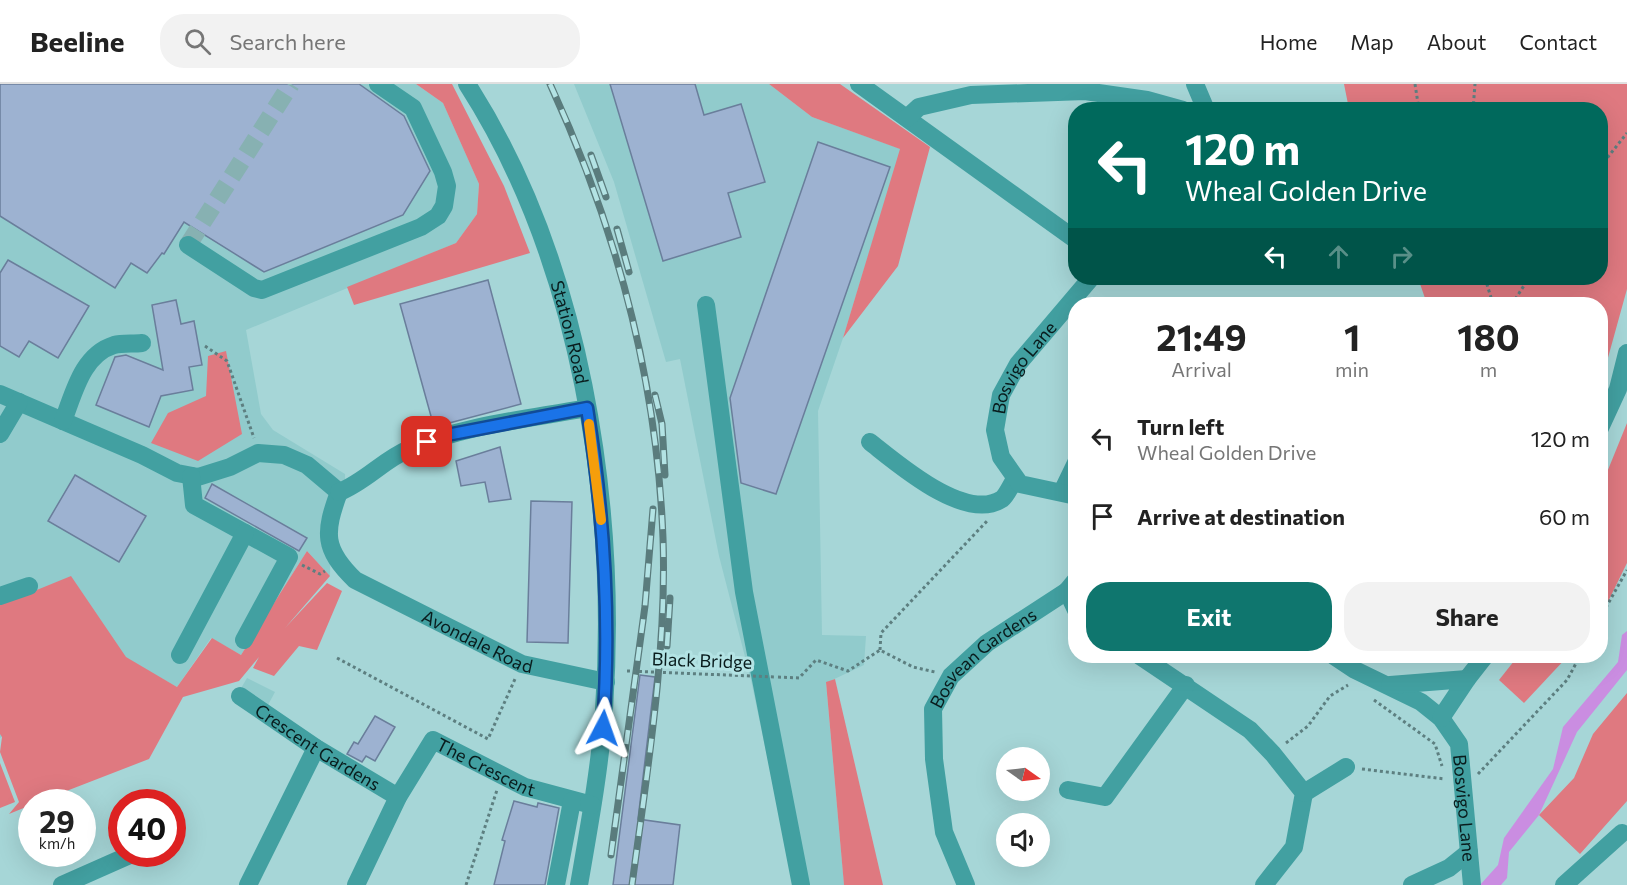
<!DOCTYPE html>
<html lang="en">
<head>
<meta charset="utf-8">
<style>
  body { margin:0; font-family:Commissioner,sans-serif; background:#f2f2f2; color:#222; height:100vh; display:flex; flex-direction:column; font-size:22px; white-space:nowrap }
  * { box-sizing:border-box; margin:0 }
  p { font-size:20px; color:#767676 }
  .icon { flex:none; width:33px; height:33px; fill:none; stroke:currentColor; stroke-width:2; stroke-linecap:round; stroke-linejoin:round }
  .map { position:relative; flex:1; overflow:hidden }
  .details { position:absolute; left:1068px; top:213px; width:540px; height:366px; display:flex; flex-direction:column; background:#fff; border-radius:24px; box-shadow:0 6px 24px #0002 }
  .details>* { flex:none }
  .guide { position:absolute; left:1068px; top:18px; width:540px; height:183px; border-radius:24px; box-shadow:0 6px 24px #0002; background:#00695c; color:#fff; overflow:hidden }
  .needle { width:39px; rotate:104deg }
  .controls { position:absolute; left:996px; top:663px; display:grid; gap:12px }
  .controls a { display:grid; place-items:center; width:54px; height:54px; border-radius:50%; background:#fff; box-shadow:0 6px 24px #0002; font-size:30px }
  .speed { position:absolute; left:18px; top:705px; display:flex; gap:12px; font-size:30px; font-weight:700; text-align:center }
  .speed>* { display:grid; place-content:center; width:78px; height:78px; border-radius:50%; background:#fff; box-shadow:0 6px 24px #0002; line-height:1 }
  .speed small { font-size:15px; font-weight:400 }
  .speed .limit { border:9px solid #d22; background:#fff; color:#111 }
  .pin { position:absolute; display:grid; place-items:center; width:51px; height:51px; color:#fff; margin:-26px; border-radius:12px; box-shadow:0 3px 9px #0006 }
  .me { position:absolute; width:66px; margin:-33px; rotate:4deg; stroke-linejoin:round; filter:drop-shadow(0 0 4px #0008) }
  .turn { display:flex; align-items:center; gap:21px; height:126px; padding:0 18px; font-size:27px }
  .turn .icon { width:78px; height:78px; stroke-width:2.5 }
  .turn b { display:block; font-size:42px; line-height:51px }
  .lanes { display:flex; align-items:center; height:57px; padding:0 18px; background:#0003; justify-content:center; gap:30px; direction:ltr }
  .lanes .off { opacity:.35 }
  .eta { display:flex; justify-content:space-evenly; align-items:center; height:102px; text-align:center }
  .eta b { font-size:36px; font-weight:700; line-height:42px }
  .action { display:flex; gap:12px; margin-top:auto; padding:12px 18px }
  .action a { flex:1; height:69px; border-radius:24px; background:#0f766e; color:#fff; font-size:24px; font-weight:700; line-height:69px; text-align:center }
  .action a+a { background:#f2f2f2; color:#222 }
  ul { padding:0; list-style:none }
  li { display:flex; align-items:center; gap:18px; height:78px; padding:0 18px }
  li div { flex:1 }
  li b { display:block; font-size:22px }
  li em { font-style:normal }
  header { display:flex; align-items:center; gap:36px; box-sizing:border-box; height:84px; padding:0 30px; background:#fff; border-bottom:2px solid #e0e0e0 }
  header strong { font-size:28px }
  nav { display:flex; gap:33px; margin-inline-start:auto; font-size:21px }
  .search { width:420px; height:54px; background:#f2f2f2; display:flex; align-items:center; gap:15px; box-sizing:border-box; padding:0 21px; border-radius:24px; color:#767676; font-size:22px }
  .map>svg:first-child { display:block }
  .built { fill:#91cbcc }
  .green { fill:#df7980 }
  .water { fill:#ca8de1 }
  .building { fill:#9db2d1; stroke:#6a7e9b; stroke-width:1.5 }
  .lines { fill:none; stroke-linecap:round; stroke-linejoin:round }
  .minor-tunnel { stroke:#87b1b2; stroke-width:18; stroke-dasharray:18 9; stroke-linecap:butt }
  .path { stroke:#5d7f80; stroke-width:3; stroke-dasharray:3 3; stroke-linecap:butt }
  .minor { stroke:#42a0a1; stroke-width:18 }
  .rail-casing { stroke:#5a7c7d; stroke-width:7 }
  .rail { stroke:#b3e3e4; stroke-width:4.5; stroke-dasharray:14; stroke-linecap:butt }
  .path-bridge { stroke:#5d7f80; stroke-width:3; stroke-dasharray:3 3; stroke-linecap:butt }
  .route-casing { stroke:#114b97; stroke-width:15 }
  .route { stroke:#1a73e8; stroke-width:10 }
  .slow { stroke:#f59e0b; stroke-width:10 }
  .labels { text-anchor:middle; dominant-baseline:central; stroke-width:6; stroke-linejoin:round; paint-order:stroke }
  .street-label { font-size:18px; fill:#091c1d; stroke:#b3e3e4 }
</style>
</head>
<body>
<header>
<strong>Beeline</strong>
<div class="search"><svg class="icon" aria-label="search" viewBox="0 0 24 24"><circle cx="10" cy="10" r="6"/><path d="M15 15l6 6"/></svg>Search here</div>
<nav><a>Home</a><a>Map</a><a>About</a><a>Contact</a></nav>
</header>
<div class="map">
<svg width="1627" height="801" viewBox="0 0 1627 801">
  <rect width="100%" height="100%" fill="#a6d6d7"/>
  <!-- built -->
  <g class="built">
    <polygon points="0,0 416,0 443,19 479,100 477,130 456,159 246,246 261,330 273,346 345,390 346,414 331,451 330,492 307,467 241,571 211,554 177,603 126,574 0,654"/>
    <polygon points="574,0 769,0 812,33 901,65 843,254 818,327 822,551 866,552 864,581 826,599 844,801 794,801 751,596 719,472 680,275 666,278 614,98"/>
    <polygon points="247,594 275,608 268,621 240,606"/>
  </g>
  <!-- green -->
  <g class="green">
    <polygon points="416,0 452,0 504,102 530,169 354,221 347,203 456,159 477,130 479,100 443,19"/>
    <polygon points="769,0 840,0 930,63 898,182 843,254 900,65 812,33"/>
    <polygon points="1344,0 1627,0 1627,205 1601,299 1600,220 1427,220 1418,194 1600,194 1600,26 1349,25"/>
    <polygon points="226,267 242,350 198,377 151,359 168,329 206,312 208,272"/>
    <polygon points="1627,339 1627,479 1601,532 1601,403"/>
    <polygon points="307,467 330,492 285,544 327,499 342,507 317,566 299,562 274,592 253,584 259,573 239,597 183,613 149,675 38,718 32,718 31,721 9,730 19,718 0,668 2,653 0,650 0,521 71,492 126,573 177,603 212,554 241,571"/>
    <polygon points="1518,572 1568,572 1524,619 1499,596"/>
    <polygon points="835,595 883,801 844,801 826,598"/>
    <polygon points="1627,609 1627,717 1580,770 1539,731 1574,694 1593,650"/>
    <polygon points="0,679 15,718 0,724"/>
  </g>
  <!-- water -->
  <polygon class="water" points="1627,547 1627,586 1577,648 1539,731 1509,768 1507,794 1501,801 1480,801 1498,781 1504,754 1553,685 1563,643 1618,578 1622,551"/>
  <!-- building -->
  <g class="building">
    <polygon points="0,0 359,0 404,32 430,87 403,131 264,188 184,138 164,170 162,169 147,189 131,179 115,204 0,132"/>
    <polygon points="610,0 695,0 704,31 741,20 765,98 728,109 741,153 663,177"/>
    <polygon points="818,58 890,83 776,410 741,399 730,314"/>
    <polygon points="8,176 89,222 58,274 29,257 19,273 0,262 0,189"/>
    <polygon points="488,196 521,320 434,343 400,220"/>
    <polygon points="176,216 181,240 194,237 202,281 189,283 193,306 161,312 149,343 96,321 115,273 126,271 163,286 152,221"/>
    <polygon points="500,363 511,415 489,418 485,398 461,402 456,377"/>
    <polygon points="75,391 146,432 119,478 48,437"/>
    <polygon points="212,400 307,454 299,467 205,414"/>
    <polygon points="531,417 572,418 568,559 527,558"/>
    <polygon points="640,591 655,593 638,735 680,741 673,801 613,801"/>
    <polygon points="375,632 395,643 375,677 366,672 362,678 347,670 354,658 358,660"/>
    <polygon points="514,717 537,723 538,719 559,724 545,801 494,801 505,757 502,756"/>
  </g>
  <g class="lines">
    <!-- minor-tunnel -->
    <polyline class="minor-tunnel" points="188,161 291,0"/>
    <!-- path -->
    <g class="path">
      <polyline points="1415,0 1419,26"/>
      <polyline points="1473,26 1475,0"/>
      <polyline points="1600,83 1627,49"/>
      <polyline points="1485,194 1493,220"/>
      <polyline points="1512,220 1529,194"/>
      <polyline points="205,262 227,277 254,354"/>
      <polyline points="302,481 320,490 325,487"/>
      <polyline points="1600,534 1627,486"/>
      <polyline points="880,566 881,549 987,437"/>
      <polyline points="337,574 488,655 515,595"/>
      <polyline points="778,593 799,594 816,576 848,587 880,566 913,583 935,588"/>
      <polyline points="1374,616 1435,660 1442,682"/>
      <polyline points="1286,659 1308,642 1330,612 1348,601"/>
      <polyline points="1362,685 1445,695"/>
      <polyline points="1478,690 1567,596 1580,572"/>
      <polyline points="466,801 497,706"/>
    </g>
    <!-- minor -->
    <g class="minor">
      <path id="s1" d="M467 0C581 177 618 419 604 626 600 684 589 743 579 801"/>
      <polyline points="859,0 1076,156"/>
      <polyline points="1195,0 1206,26"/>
      <polyline points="907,34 919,23 971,11 1085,7 1147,16 1183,26"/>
      <polyline points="188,161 254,204 262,206 421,143 438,132 444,122 447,102 443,88 413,24 378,0"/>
      <polyline points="706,221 744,508 801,801"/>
      <path id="s2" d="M0 310 142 371 177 389 198 393 230 383 258 369 284 371 307 381 339 408C324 449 323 465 355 496L522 580 606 598"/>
      <path d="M63 337C74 309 82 271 114 261 122 259 133 260 142 259"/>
      <polyline points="1600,344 1618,305 1627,269"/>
      <polyline points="0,350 19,318"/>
      <path d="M870 358C897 379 965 439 1002 415 1007 411 1011 401 1015 395"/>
      <polyline points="191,392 194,421 289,473 244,556"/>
      <path d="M339 408C365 398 383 376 409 365 464 341 528 335 587 324"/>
      <polyline points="1062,408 1076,379"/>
      <path id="s3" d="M1076 412 1020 400 1001 373 995 346 1001 311 1018 280 1091 194"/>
      <polyline points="1067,507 1076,526"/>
      <polyline points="0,512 29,502"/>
      <polyline points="180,571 245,449"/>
      <polyline points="1140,572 1250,646 1273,670 1304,709 1294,763 1264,801"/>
      <path id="s4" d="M1334 572 1355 586 1421 618 1441 634 1459 660 1472 801"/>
      <polyline points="1467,595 1485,572"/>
      <polyline points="1390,601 1467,595 1441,634"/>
      <path id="s5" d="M240 612 316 664 398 713"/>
      <polyline points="1068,706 1105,713 1186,601"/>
      <polyline points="1304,709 1346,683"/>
      <polyline points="62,801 132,770"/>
      <polyline points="248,801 316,664"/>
      <path id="s6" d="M356 801 398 713 433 656 525 703 592 721"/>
      <polyline points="556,801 572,717"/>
      <path id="s7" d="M966 801 944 748 934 675 933 625 951 592 987 559 1067 507 1076 496"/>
      <polyline points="1412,801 1449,784 1469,768"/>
      <polyline points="1564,801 1622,749"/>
    </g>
    <!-- rail casing -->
    <g class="rail-casing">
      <g id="rail">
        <path d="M550 0C616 143 657 296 663 454 667 568 647 688 632 801"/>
        <polyline points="591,71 606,113"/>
        <polyline points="617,145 629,188"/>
        <polyline points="655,311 662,340 665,391"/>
        <polyline points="667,562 670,514"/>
        <polyline points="611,771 645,522 653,425"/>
      </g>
    </g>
    <!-- rail -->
    <use href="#rail" class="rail"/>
    <!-- path-bridge -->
    <polyline class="path-bridge" points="627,587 776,593"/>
  </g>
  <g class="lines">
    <!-- route casing -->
    <g class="route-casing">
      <path id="route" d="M427 358 447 351 587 324C604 430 611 537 603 644"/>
    </g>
    <!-- route -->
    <use href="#route" class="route"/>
    <!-- slow -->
    <polyline class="slow" points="589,340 601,436"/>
  </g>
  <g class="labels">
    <!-- street labels -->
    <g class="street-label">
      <text stroke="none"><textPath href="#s1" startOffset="270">Station Road</textPath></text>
      <text stroke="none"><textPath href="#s3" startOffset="188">Bosvigo Lane</textPath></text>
      <text stroke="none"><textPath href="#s2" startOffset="608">Avondale Road</textPath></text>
      <text transform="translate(702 576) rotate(2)">Black Bridge</text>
      <text stroke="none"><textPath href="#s7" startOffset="254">Bosvean Gardens</textPath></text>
      <text stroke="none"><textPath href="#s5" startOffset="93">Crescent Gardens</textPath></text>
      <text stroke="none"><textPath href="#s6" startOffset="224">The Crescent</textPath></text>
      <text stroke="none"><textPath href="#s4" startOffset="220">Bosvigo Lane</textPath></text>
    </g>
  </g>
</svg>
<div class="controls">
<a><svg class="needle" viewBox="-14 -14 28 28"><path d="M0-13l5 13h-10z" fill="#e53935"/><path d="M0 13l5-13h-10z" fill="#767676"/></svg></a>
<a><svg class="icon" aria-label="sound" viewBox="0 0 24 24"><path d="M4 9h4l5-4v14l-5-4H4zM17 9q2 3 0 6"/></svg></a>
</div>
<div class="speed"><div>29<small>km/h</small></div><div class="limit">40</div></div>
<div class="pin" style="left:427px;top:358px;background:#d93025"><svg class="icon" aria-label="arrive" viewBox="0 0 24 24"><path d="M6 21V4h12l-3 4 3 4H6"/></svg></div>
<svg class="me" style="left:603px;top:644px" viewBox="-20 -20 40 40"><path d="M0-17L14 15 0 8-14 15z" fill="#1a73e8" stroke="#fff" stroke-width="4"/></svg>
<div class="guide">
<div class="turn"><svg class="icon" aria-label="left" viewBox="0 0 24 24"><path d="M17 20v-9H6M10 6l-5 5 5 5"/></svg><div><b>120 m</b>Wheal Golden Drive</div></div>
<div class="lanes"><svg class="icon" aria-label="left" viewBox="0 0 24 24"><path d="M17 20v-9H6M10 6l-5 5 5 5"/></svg><svg class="icon off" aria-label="ahead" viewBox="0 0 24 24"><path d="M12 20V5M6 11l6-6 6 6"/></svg><svg class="icon off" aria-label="right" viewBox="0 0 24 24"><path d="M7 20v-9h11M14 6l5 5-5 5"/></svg></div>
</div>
<section class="details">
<div class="eta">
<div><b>21:49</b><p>Arrival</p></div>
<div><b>1</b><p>min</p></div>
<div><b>180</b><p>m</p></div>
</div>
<ul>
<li><svg class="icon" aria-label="left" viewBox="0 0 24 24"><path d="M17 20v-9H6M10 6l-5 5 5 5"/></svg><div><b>Turn left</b><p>Wheal Golden Drive</p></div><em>120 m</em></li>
<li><svg class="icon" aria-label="arrive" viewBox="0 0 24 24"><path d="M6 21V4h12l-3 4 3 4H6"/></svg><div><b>Arrive at destination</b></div><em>60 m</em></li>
</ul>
<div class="action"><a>Exit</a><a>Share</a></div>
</section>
</div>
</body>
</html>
